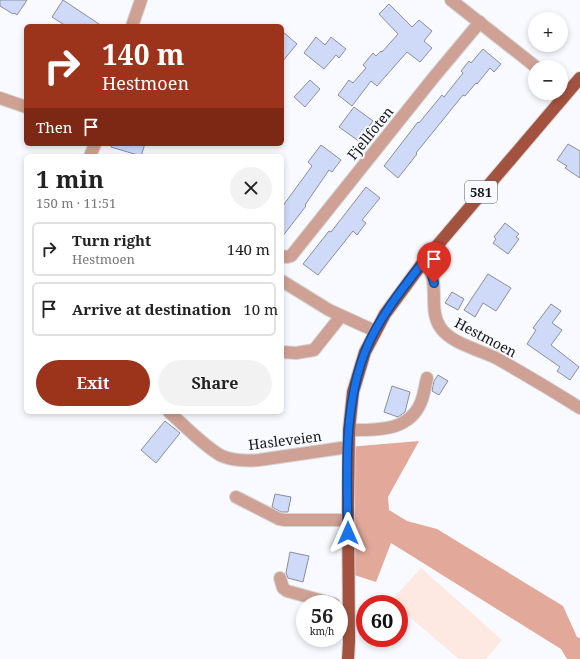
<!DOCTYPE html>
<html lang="en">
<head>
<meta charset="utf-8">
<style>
  body { margin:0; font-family:"Noto Serif",serif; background:#f2f2f2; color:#222; height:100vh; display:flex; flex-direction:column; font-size:15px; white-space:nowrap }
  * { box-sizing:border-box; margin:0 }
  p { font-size:13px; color:#767676 }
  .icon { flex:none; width:22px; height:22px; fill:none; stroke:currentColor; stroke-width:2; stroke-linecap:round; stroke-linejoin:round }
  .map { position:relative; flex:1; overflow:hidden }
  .panel { position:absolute; left:24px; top:154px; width:260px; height:260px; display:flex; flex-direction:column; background:#fff; border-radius:6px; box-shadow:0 2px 6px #0003 }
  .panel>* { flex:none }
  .banner { position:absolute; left:24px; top:24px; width:260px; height:122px; border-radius:6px; box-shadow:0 2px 6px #0003; background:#9c331b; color:#fff; overflow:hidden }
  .fabs { position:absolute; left:528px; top:12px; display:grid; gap:8px }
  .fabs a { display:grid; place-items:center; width:40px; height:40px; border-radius:50%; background:#fff; box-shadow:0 2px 6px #0003; font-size:20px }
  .speed { position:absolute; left:296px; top:595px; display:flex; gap:8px; font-size:20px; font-weight:700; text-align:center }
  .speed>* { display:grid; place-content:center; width:52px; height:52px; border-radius:50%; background:#fff; box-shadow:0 2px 6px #0003; line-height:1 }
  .speed small { font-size:10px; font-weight:400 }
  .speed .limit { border:6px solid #d22; background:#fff; color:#111 }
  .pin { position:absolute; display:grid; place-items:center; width:34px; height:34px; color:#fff; margin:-41px -17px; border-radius:50% 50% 50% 0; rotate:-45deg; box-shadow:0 0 4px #0007 }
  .pin .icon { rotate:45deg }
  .me { position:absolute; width:44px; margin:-22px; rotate:0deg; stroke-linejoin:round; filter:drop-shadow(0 0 3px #0008) }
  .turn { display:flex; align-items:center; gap:14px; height:84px; padding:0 12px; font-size:18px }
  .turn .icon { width:52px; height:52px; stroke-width:2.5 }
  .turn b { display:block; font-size:28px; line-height:34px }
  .then { display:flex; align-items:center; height:38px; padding:0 12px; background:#0003; gap:8px; font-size:15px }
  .round { display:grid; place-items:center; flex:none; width:42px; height:42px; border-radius:21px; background:#f2f2f2 }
  .head { display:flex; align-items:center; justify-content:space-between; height:68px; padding:0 12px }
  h1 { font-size:24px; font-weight:700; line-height:30px }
  .button { display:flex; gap:8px; margin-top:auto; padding:8px 12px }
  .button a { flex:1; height:46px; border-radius:24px; background:#9c331b; color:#fff; font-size:16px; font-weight:700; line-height:46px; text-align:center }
  .button a+a { background:#f2f2f2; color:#222 }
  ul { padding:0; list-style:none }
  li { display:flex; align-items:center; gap:12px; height:54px; margin:0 8px 6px; padding:0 4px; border:2px solid #e0e0e0; border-radius:6px }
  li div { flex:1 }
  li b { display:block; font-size:15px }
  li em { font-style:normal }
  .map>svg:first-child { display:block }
  .green { fill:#fee8e2 }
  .forest { fill:#e2a89a }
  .building { fill:#cfdaf8; stroke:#8b8f9a }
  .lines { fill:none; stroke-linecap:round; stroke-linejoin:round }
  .minor-casing { stroke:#d4d6da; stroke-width:14 }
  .major-casing { stroke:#d4d6da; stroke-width:14 }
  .minor { stroke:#cfa094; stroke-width:12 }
  .major { stroke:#a3523f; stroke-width:12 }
  .route-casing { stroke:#114b97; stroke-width:10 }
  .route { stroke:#1a73e8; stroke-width:7 }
  .labels { text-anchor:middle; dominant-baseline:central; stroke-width:4; stroke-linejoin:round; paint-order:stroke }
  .shield { fill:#f8faff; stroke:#585a5f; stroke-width:1 }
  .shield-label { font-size:13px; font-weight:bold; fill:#14161a }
  .street-label { font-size:14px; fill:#14161a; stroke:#f8faff }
</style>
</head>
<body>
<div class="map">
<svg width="580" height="659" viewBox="0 0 580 659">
  <rect width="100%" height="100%" fill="#f8faff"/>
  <!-- green -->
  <polygon class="green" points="421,568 502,640 486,659 459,659 399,608 399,604 394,604 391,601"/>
  <!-- forest -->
  <polygon class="forest" points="419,441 388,497 389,510 407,521 437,529 563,606 577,637 580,638 580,659 567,659 561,649 391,543 376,582 348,573 348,447"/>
  <!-- building -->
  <g class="building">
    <polygon points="0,0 27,0 17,15 14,13 13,14 0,6"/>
    <polygon points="63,0 102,26 66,26 52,17"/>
    <polygon points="389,4 412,27 419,20 432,31 424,41 432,48 420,62 407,52 377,86 371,81 352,106 338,95 349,80 353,83 366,68 363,65 373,53 376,56 381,51 382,52 398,34 379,14"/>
    <polygon points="282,31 297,44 282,62"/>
    <polygon points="316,37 325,45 331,37 346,49 339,58 336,55 324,69 304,53"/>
    <polygon points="483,49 501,64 494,72 490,68 477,84 476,83 465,96 463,95 416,153 417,154 398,178 384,166 418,122 419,123 442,95 444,97 463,73 461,71 469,61 471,63"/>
    <polygon points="310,80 320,89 305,107 294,97"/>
    <polygon points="354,107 373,121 367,129 369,131 360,142 339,127"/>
    <polygon points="111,144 145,144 141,156 111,147"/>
    <polygon points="568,144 580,151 580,178 565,168 567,166 557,160"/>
    <polygon points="321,145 341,160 332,172 329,170 305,205 306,206 282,237 282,207 312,166 308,162"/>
    <polygon points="366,187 380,198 362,220 366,223 357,235 353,231 318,275 303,264 329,231 331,232"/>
    <polygon points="505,223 519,234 516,237 519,239 508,254 493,243 496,239 494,237"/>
    <polygon points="488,274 511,288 496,311 483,303 475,317 464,310"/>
    <polygon points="452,292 464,299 458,310 445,303"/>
    <polygon points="551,304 561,311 552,323 562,330 551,345 579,367 570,380 557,371 560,367 527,344 536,330 533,328"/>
    <polygon points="438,375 448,381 439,395 432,391 434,381"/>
    <polygon points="392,386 410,392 405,412 398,417 384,412"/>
    <polygon points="165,421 180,433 156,463 141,450"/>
    <polygon points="275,494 291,497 288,512 281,512 272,507"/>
    <polygon points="290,552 309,556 303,582 288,578 286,573"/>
  </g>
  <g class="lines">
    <!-- minor casing -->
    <g class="minor-casing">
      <g id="minor">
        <polyline points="451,0 536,67"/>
        <polyline points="132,26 141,0"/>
        <polyline points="0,98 26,107"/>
        <polyline points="90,156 95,144"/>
        <polyline points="282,256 287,257 291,256 434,77 480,22"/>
        <path d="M424 261C442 280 427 307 440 327 451 344 481 350 498 359 526 375 553 391 580 408"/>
        <polyline points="282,281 329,310 375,331"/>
        <polyline points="282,352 296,353 314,350 341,316"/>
        <path d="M169 412C183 424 207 449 222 456 234 461 246 461 259 460L348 447"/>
        <path d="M349 430C376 430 409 432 421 402 424 395 425 386 427 378"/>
        <polyline points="236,497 279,519 284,520 348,520"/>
        <polyline points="280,578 283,588 287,591 334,604"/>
      </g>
    </g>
    <!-- major casing -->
    <g class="major-casing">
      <polyline id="major" points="348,659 349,642 348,504 349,430 353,392 365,352 385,314 424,261 580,78"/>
    </g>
    <!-- minor -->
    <use href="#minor" class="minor"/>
    <!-- major -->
    <use href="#major" class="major"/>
  </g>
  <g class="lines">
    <!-- route casing -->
    <g class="route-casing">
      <path id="route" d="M348 533C347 473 343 409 365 352 378 319 402 289 424 261 430 268 432 274 434 283"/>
    </g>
    <!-- route -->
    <use href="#route" class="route"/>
  </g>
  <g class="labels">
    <!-- shield labels -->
    <rect class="shield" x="465" y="181" width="32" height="22" rx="3"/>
    <g class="shield-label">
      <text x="481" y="192">581</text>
    </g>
    <!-- street labels -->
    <g class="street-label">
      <text transform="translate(370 133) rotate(-51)">Fjellfoten</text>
      <text transform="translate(486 337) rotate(28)">Hestmoen</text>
      <text transform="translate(285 440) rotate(-7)">Hasleveien</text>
    </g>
  </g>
</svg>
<div class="fabs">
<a>+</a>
<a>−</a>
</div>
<div class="speed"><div>56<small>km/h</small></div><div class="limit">60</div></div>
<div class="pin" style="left:434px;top:283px;background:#d93025"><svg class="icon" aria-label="arrive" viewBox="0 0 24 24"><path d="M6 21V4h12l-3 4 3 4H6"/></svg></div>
<svg class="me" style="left:348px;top:533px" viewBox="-20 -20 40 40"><path d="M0-17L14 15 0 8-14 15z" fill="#1a73e8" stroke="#fff" stroke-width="4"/></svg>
<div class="banner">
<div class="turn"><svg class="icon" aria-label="right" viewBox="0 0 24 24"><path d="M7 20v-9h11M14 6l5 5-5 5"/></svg><div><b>140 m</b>Hestmoen</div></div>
<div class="then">Then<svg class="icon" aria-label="arrive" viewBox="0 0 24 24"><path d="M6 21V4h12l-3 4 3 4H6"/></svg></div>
</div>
<section class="panel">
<div class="head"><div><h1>1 min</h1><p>150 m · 11:51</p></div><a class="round"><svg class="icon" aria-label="close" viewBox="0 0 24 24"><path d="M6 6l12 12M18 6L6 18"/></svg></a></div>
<ul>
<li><svg class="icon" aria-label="right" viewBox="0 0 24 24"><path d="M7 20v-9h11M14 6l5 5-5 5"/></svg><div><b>Turn right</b><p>Hestmoen</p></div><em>140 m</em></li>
<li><svg class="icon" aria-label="arrive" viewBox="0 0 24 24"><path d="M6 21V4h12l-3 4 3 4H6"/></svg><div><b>Arrive at destination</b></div><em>10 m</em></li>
</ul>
<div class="button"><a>Exit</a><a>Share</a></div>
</section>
</div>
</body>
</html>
